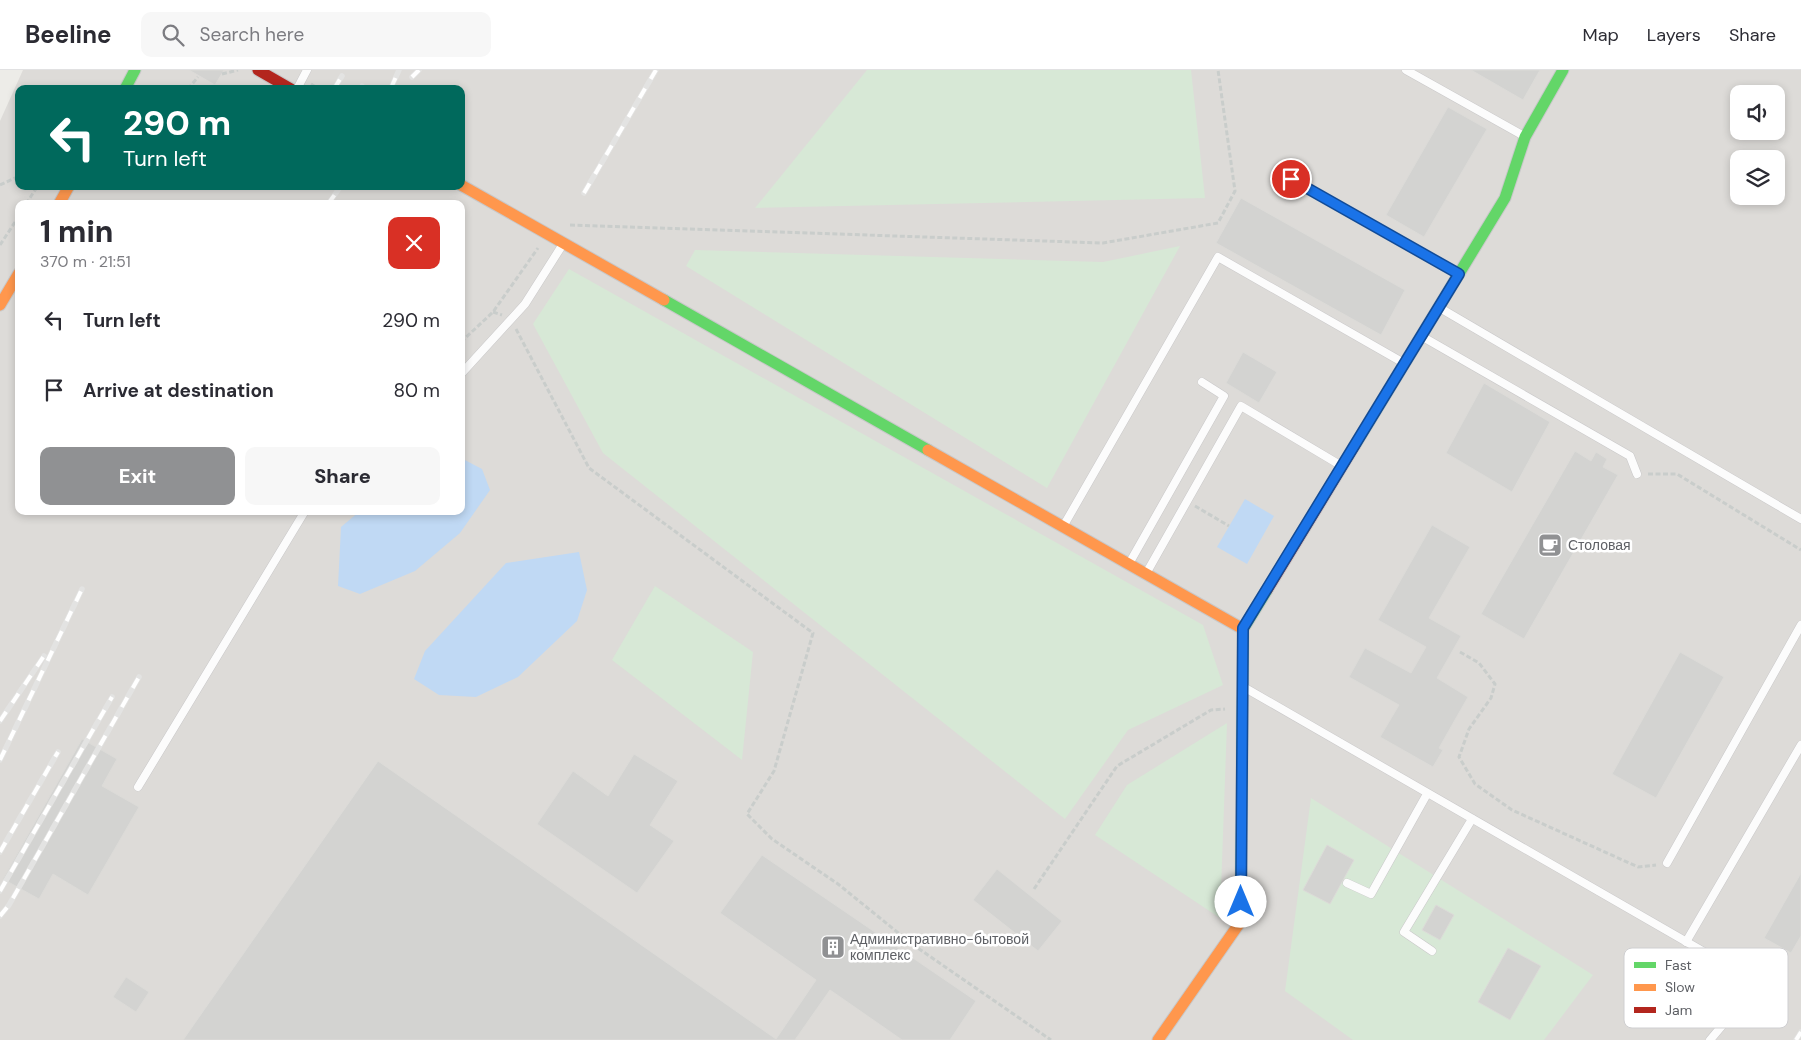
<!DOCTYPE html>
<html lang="en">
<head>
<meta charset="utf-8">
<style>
  body { margin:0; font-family:"DM Sans",sans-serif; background:#f7f7f7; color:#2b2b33; height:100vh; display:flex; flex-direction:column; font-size:19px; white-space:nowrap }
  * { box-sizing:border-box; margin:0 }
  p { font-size:16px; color:#7c7c81 }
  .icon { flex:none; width:28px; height:28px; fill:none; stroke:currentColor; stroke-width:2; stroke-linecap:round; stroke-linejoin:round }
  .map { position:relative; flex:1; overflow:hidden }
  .sheet { position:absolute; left:15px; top:130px; width:450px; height:315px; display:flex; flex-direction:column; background:#fff; border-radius:10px; box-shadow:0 2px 8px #0003 }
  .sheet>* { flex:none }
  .guide { position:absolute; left:15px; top:15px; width:450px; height:105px; border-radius:10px; box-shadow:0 2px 8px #0003; background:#00695c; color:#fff; overflow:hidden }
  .controls { position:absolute; left:1730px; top:15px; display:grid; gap:10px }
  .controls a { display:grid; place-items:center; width:55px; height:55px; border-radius:10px; background:#fff; box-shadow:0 2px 8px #0003; font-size:25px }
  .pin { position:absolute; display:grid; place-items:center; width:42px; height:42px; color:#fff; margin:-21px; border:2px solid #fff; border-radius:50%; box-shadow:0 1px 5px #0007 }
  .me { position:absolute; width:55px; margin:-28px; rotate:0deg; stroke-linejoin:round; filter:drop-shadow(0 0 4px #0008) }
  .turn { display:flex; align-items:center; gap:18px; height:105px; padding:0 25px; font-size:22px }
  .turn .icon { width:65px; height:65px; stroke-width:2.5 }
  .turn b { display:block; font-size:35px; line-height:42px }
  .round { display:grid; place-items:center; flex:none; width:52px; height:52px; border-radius:10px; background:#f7f7f7 }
  .headline { display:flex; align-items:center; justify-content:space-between; height:85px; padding:0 25px }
  h1 { font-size:30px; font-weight:800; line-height:38px }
  .button { display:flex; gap:10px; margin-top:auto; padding:10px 25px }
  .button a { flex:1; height:58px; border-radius:10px; background:#909193; color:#fff; font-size:20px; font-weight:800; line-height:58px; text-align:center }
  .button a+a { background:#f7f7f7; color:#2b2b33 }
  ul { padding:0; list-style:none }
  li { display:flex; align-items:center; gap:15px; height:70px; padding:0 25px }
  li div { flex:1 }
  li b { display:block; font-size:19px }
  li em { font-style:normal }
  header { display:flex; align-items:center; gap:30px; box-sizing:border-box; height:70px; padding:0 25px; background:#fff; border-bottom:1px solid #e1e1e2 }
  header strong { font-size:24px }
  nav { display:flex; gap:28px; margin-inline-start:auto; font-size:18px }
  .search { width:350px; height:45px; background:#f7f7f7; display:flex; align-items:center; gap:12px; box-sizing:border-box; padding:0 18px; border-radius:10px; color:#7c7c81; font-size:19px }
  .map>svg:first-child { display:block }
  .industrial { fill:#dddbd8; fill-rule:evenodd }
  .green { fill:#d7e8d6 }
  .water { fill:#c0d9f4 }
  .building { fill:#d3d3d1; stroke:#dcdbd8 }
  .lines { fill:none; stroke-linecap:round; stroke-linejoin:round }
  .lane-casing { stroke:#c9c8c9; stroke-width:9 }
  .fast-casing { stroke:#c8c8c9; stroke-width:13 }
  .slow-casing { stroke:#c8c8c9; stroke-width:13 }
  .jam-casing { stroke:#c8c8c9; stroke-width:13 }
  .path { stroke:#c9cdcb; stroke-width:3; stroke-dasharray:5 2.5; stroke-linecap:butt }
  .lane { stroke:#fcfcfc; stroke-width:8 }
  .fast { stroke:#63d668; stroke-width:11 }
  .slow { stroke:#ff974d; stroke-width:11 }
  .jam { stroke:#b3261e; stroke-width:11 }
  .rail-casing { stroke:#e3e3e2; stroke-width:5.5 }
  .rail { stroke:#fff; stroke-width:4; stroke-dasharray:11; stroke-linecap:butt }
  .route-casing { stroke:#114b97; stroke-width:12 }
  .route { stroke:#1a73e8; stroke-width:9 }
  .labels { text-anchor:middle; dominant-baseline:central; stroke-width:5; stroke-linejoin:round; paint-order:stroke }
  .poi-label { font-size:14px; fill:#5e6065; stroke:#fff; text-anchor:start }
  .key { fill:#fff; stroke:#cfcfd1; stroke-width:1 }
  .key-label { font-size:14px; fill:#5e6065 }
</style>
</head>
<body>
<header>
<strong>Beeline</strong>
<div class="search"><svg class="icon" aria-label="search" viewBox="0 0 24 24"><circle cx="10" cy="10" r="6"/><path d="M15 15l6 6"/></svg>Search here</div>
<nav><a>Map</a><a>Layers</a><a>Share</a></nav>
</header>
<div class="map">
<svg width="1801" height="970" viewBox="0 0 1801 970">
  <rect width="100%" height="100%" fill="#edece8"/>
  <!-- industrial -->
  <path class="industrial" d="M23 0H1801V970H0V51ZM19 19H461V116H19ZM1739 24H1776V61H1739ZM1739 89H1776V126H1739ZM19 134H461V441H19Z"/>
  <!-- green -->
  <g class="green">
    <polygon points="867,0 1191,0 1205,128 755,138"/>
    <polygon points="1180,176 1047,418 686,196 695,180 1103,192"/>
    <polygon points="569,199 1203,555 1223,615 1128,660 1065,749 603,383 533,254"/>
    <polygon points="655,516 753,582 742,690 612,590"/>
    <polygon points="1227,653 1220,848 1095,765 1127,715"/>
    <polygon points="1311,728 1593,905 1544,970 1353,970 1285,921"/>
  </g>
  <!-- water -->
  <g class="water">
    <polygon points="461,388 482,399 490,420 460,463 415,501 360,524 338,516 341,457 360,441 461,441"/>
    <polygon points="1245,429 1274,446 1247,494 1217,477"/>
    <polygon points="579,482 587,520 577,551 518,607 476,627 439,625 414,609 425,581 506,493"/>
  </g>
  <!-- building -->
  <g class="building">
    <polygon points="189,0 224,0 215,15"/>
    <polygon points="1471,0 1540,0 1523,30"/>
    <polygon points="1448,37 1487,59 1424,167 1386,145"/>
    <polygon points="1241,128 1405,220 1381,265 1216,173"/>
    <polygon points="1243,282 1277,302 1259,333 1226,313"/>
    <polygon points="1484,313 1550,352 1512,422 1446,383"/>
    <polygon points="1575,381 1591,391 1596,382 1607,389 1603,397 1618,405 1524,569 1481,544"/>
    <polygon points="1432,455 1470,477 1429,548 1461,566 1437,608 1468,627 1439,678 1443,680 1433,697 1380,667 1399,635 1349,607 1365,578 1411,603 1426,577 1378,550"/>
    <polygon points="1680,582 1724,607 1656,728 1612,704"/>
    <polygon points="82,669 117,689 102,716 139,737 88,825 53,804 39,829 3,809"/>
    <polygon points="634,684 678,711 650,755 674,771 637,823 537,754 573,701 608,726"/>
    <polygon points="378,691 776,969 816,910 720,843 762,785 976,931 950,970 902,970 830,920 795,970 183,970"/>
    <polygon points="1327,775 1354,790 1330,834 1303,820"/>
    <polygon points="997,799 1062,851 1038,881 973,830"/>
    <polygon points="1801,803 1801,866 1791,883 1764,868"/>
    <polygon points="1436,835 1454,845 1440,870 1422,860"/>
    <polygon points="1508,878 1541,896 1510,950 1478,932"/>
    <polygon points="126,907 149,922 136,942 113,927"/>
  </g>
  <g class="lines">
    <!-- lane casing -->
    <g class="lane-casing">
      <g id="lane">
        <polyline points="1406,0 1524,66"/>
        <polyline points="297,19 307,0"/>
        <polyline points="1291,109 1456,202"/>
        <polyline points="1440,238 1801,449"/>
        <polyline points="1423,267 1630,386 1637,404"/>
        <polyline points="461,304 525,234 563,174"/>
        <polyline points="1064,455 1218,187 1402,292"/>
        <polyline points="1130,492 1224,326 1202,312"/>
        <polyline points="1147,502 1241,336 1340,395"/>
        <polyline points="1247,619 1758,913 1710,970"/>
        <polyline points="138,717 305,441"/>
        <polyline points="1667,793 1801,555"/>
        <polyline points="1347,813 1371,824 1427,724"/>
        <polyline points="1686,872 1801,675"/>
        <polyline points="1432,881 1404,862 1472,749"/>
      </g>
    </g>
    <!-- fast casing -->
    <g class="fast-casing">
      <g id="fast">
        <polyline points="125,19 135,0"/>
        <polyline points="664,230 928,380"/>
        <polyline points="1355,375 1505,128 1525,67 1563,0"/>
        <polyline points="1241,814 1243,559 1267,520"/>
      </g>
    </g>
    <!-- slow casing -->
    <g class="slow-casing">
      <g id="slow">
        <polyline points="461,115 664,230"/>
        <polyline points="59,134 69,116"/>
        <polyline points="0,235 19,203"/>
        <polyline points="928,380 1243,559"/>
        <polyline points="1158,970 1241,851 1241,814"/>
      </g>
    </g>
    <!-- jam casing -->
    <g class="jam-casing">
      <g id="jam">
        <polyline points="258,0 291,19"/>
        <polyline points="1267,520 1355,375"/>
      </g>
    </g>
    <!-- path -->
    <g class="path">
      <polyline points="222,4 238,0"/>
      <polyline points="311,14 319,19"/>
      <polyline points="188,19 198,7"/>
      <polyline points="0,115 15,108 19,110"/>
      <polyline points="29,116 35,120 38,116"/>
      <polyline points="26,134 35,120"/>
      <polyline points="570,155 1103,173 1218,153 1235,121 1218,0"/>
      <polyline points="0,175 19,146"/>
      <polyline points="493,242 502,245"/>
      <polyline points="516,259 589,398 813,563 774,701 747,744 772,769 838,814 912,874 1051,970"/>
      <polyline points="461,272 493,242 538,178"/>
      <polyline points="1648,404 1677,404 1801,480"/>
      <polyline points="1195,436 1229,456"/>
      <polyline points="1460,582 1479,593 1495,614 1491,628 1469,659 1459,687 1475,714 1512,740 1638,797 1656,795"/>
      <polyline points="1034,819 1117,696 1211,640 1225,639"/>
    </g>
    <!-- lane -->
    <use href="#lane" class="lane"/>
    <!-- fast -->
    <use href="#fast" class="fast"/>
    <!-- slow -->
    <use href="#slow" class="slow"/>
    <!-- jam -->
    <use href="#jam" class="jam"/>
    <!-- rail casing -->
    <g class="rail-casing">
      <g id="rail">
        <polyline points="412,7 419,0"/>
        <polyline points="391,18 399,0"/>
        <polyline points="334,19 342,6"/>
        <polyline points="361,19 362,16"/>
        <polyline points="584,123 656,0"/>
        <polyline points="328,134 341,116"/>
        <polyline points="0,651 44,586"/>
        <polyline points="0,690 82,519"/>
        <polyline points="0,782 58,682"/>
        <polyline points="0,821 112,627"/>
        <polyline points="0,846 9,835 139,607"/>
        <polyline points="1796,970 1801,962"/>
      </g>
    </g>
    <!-- rail -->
    <use href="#rail" class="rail"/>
  </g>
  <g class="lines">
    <!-- route casing -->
    <g class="route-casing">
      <polyline id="route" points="1241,832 1243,558 1459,204 1291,109"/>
    </g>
    <!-- route -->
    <use href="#route" class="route"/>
  </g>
  <!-- icons -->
  <defs>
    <g id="cafe-square" transform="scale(1.25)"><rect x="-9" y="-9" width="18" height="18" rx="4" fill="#909193" stroke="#fff"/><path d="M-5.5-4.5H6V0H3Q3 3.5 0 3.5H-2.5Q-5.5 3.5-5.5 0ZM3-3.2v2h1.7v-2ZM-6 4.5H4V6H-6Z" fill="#fff"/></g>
    <g id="building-square" transform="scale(1.25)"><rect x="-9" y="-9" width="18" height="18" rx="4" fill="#909193" stroke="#fff"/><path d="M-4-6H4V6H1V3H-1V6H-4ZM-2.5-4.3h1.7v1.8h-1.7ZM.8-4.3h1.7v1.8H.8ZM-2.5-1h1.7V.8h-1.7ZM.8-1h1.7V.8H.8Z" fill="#fff"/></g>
  </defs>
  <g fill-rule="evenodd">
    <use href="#cafe-square" x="1550" y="475"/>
    <use href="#building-square" x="833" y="877"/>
  </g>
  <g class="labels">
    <!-- poi labels -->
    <g class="poi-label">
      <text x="1568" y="475">Столовая</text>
      <text x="850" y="869">Административно-бытовой<tspan x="850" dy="16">комплекс</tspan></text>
    </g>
  </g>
  <!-- legend -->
  <rect x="1624" y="878" width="164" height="80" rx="8" class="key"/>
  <rect x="1634" y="892" width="22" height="6" fill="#63d668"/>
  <rect x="1634" y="914" width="22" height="7" fill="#ff974d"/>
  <rect x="1634" y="937" width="22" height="6" fill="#b3261e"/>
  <g class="key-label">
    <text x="1665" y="900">Fast</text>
    <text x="1665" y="922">Slow</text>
    <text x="1665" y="945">Jam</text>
  </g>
</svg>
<div class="controls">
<a><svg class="icon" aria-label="sound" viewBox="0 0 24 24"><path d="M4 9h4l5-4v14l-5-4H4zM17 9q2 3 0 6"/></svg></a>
<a><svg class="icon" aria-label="layers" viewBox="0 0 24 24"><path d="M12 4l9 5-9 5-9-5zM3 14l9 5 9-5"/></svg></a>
</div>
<div class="pin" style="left:1291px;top:109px;background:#d93025"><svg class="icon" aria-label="arrive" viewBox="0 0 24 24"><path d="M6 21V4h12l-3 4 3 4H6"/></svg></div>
<svg class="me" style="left:1241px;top:832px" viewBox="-20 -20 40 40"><circle r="19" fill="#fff"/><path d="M0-13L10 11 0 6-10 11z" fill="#1a73e8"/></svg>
<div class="guide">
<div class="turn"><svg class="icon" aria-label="left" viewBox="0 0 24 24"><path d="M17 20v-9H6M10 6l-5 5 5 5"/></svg><div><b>290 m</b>Turn left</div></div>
</div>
<section class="sheet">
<div class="headline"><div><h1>1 min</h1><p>370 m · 21:51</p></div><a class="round" style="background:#d93025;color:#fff"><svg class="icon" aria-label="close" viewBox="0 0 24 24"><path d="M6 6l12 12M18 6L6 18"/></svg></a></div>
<ul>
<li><svg class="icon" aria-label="left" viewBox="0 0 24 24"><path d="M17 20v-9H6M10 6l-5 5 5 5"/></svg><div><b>Turn left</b></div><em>290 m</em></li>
<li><svg class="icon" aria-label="arrive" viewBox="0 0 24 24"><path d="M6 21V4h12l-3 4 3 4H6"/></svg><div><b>Arrive at destination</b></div><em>80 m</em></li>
</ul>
<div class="button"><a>Exit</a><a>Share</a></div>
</section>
</div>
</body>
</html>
